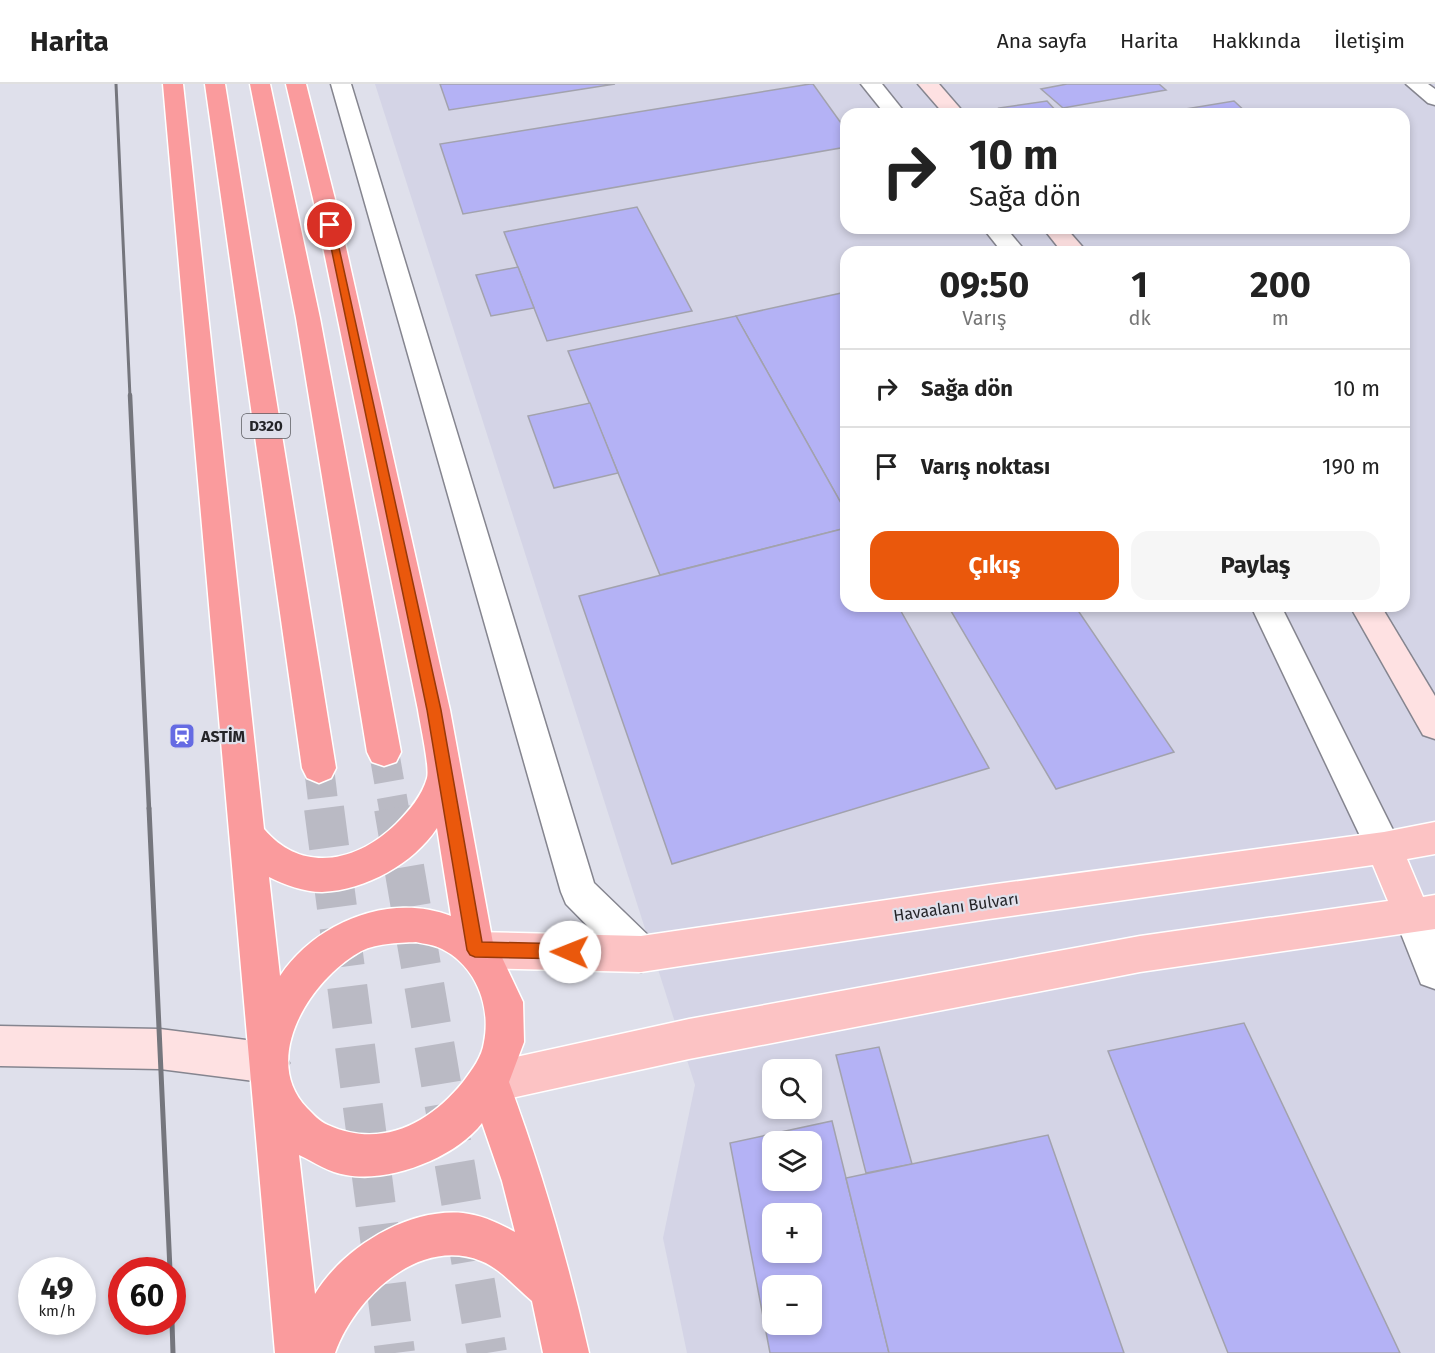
<!DOCTYPE html>
<html lang="tr">
<head>
<meta charset="utf-8">
<style>
  body { margin:0; font-family:"Fira Sans",sans-serif; background:#f6f6f6; color:#222; height:100vh; display:flex; flex-direction:column; font-size:22px; white-space:nowrap }
  * { box-sizing:border-box; margin:0 }
  p { font-size:20px; color:#767676 }
  .icon { flex:none; width:33px; height:33px; fill:none; stroke:currentColor; stroke-width:2; stroke-linecap:round; stroke-linejoin:round }
  .map { position:relative; flex:1; overflow:hidden }
  .drawer { position:absolute; left:840px; top:162px; width:570px; height:366px; display:flex; flex-direction:column; background:#fff; border-radius:18px; box-shadow:0 3px 9px #0003 }
  .drawer>* { flex:none }
  .guide { position:absolute; left:840px; top:24px; width:570px; height:126px; border-radius:18px; box-shadow:0 3px 9px #0003; background:#fff; color:#222; overflow:hidden }
  .fabs { position:absolute; left:762px; top:975px; display:grid; gap:12px }
  .fabs a { display:grid; place-items:center; width:60px; height:60px; border-radius:12px; background:#fff; box-shadow:0 3px 9px #0003; font-size:30px }
  .speed { position:absolute; left:18px; top:1173px; display:flex; gap:12px; font-size:30px; font-weight:700; text-align:center }
  .speed>* { display:grid; place-content:center; width:78px; height:78px; border-radius:50%; background:#fff; box-shadow:0 3px 9px #0003; line-height:1 }
  .speed small { font-size:15px; font-weight:400 }
  .speed .limit { border:9px solid #d22; background:#fff; color:#111 }
  .pin { position:absolute; display:grid; place-items:center; width:51px; height:51px; color:#fff; margin:-26px; border:3px solid #fff; border-radius:50%; box-shadow:0 2px 6px #0007 }
  .me { position:absolute; width:66px; margin:-33px; rotate:271deg; stroke-linejoin:round; filter:drop-shadow(0 0 4px #0008) }
  .turn { display:flex; align-items:center; gap:21px; height:126px; padding:0 30px; font-size:27px }
  .turn .icon { width:78px; height:78px; stroke-width:2.5 }
  .turn b { display:block; font-size:42px; line-height:51px }
  .eta { display:flex; justify-content:space-evenly; align-items:center; height:102px; text-align:center }
  .eta b { font-size:36px; font-weight:700; line-height:42px }
  .primary-button { display:flex; gap:12px; margin-top:auto; padding:12px 30px }
  .primary-button a { flex:1; height:69px; border-radius:18px; background:#ea580c; color:#fff; font-size:24px; font-weight:700; line-height:69px; text-align:center }
  .primary-button a+a { background:#f6f6f6; color:#222 }
  ul { padding:0; list-style:none }
  li { display:flex; align-items:center; gap:18px; height:78px; padding:0 30px; border-top:2px solid #e0e0e0 }
  li div { flex:1 }
  li b { display:block; font-size:22px }
  li em { font-style:normal }
  header { display:flex; align-items:center; gap:36px; box-sizing:border-box; height:84px; padding:0 30px; background:#fff; border-bottom:2px solid #e0e0e0 }
  header strong { font-size:28px }
  nav { display:flex; gap:33px; margin-inline-start:auto; font-size:21px }
  .map>svg:first-child { display:block }
  .built { fill:#d4d4e6; fill-rule:evenodd }
  .building { fill:#b4b2f5; stroke:#a2a2ad; stroke-width:1.5; fill-rule:evenodd }
  .lines { fill:none; stroke-linecap:round; stroke-linejoin:round }
  .highway-tunnel-far1 { stroke:#babac4; stroke-width:30; stroke-dasharray:30 15; stroke-linecap:butt }
  .highway-tunnel { stroke:#babac4; stroke-width:40; stroke-dasharray:40 20; stroke-linecap:butt }
  .street-casing { stroke:#85858f; stroke-width:3 }
  .secondary-casing { stroke:#85858f; stroke-width:3 }
  .primary-casing { stroke:#fff; stroke-width:3 }
  .highway-casing { stroke:#fff; stroke-width:3 }
  .street { fill:#fff; fill-rule:evenodd }
  .secondary { fill:#fee1e2; fill-rule:evenodd }
  .primary { fill:#fcc3c4; fill-rule:evenodd }
  .highway { fill:#fa9b9d; fill-rule:evenodd }
  .rail-far2 { stroke:#75767d; stroke-width:3 }
  .rail-far1 { stroke:#75767d; stroke-width:4.5 }
  .rail { stroke:#75767d; stroke-width:5 }
  .route { fill:#ea580c; stroke:#983908; stroke-width:1.5 }
  .labels { text-anchor:middle; dominant-baseline:central; stroke-width:4.5; stroke-linejoin:round; paint-order:stroke }
  .shield { fill:#dfe0eb; stroke:#5c5c62; stroke-width:1.5 }
  .shield-label { font-size:15px; font-weight:bold; fill:#242428 }
  .poi-label { font-size:16px; font-weight:bold; fill:#242428; stroke:#dfe0eb; text-anchor:start }
  .street-label { font-size:16px; fill:#242428; stroke:#dfe0eb }
</style>
</head>
<body>
<header>
<strong>Harita</strong>
<nav><a>Ana sayfa</a><a>Harita</a><a>Hakkında</a><a>İletişim</a></nav>
</header>
<div class="map">
<svg width="1435" height="1269" viewBox="0 0 1435 1269">
  <rect width="100%" height="100%" fill="#dfe0eb"/>
  <!-- built -->
  <path class="built" d="M375 0H1435V1269H687L663 1154 695 1001ZM846 30H1404V144H846ZM846 168H1404V522H846ZM772 986H812V1024H772ZM772 1058H812V1096H772ZM772 1130H812V1168H772ZM772 1202H812V1240H772Z"/>
  <!-- building -->
  <g class="building">
    <polygon points="440,0 615,0 449,26"/>
    <polygon points="810,0 813,0 846,46 846,63 463,130 440,60"/>
    <polygon points="1067,0 1159,0 1166,6 1063,24 1041,5"/>
    <polygon points="1047,17 1058,29 1004,30 999,24"/>
    <polygon points="1234,17 1248,30 1155,30"/>
    <polygon points="637,123 692,227 547,257 504,148"/>
    <polygon points="518,183 534,224 491,232 476,191"/>
    <polygon points="846,208 846,428 736,232"/>
    <polygon points="736,232 846,428 846,444 660,491 568,267"/>
    <polygon points="590,319 618,389 554,404 528,332"/>
    <polygon points="846,444 846,522 898,522 989,684 672,780 579,512"/>
    <polygon points="948,522 1075,522 1174,668 1056,705"/>
    <polygon points="1244,939 1400,1269 1228,1269 1108,967"/>
    <polygon points="879,963 912,1080 866,1089 836,971"/>
    <path d="M832 1037 889 1269H770L730 1059ZM772 1058H812V1096H772ZM772 1130H812V1168H772ZM772 1202H812V1240H772Z"/>
    <polygon points="1048,1051 1124,1269 889,1269 846,1094"/>
  </g>
  <g class="lines">
    <!-- highway-tunnel-far1 -->
    <g class="highway-tunnel-far1">
      <polyline points="384,668 394,725"/>
      <polyline points="319,684 324,725"/>
    </g>
    <!-- highway-tunnel -->
    <g class="highway-tunnel">
      <polyline points="324,724 395,1269"/>
      <polyline points="394,724 487,1269"/>
    </g>
    <!-- street casing -->
    <g class="street-casing">
      <g id="street">
        <polygon points="331,0 351,0 594,799 654,857 660,870 654,883 641,888 628,883 566,820 561,808"/>
        <polygon points="861,0 882,0 906,30 885,30"/>
        <polygon points="1406,0 1428,0 1435,5 1435,21 1428,19"/>
        <polygon points="983,144 1006,144 1026,168 1002,168"/>
        <polygon points="1251,522 1281,522 1402,764 1397,775 1384,780 1371,775"/>
        <polygon points="1413,815 1426,820 1435,840 1435,905 1421,900 1394,832 1400,820"/>
      </g>
    </g>
    <!-- secondary casing -->
    <g class="secondary-casing">
      <g id="secondary">
        <polygon points="918,0 939,0 965,30 944,30"/>
        <polygon points="1043,144 1066,144 1087,168 1062,168"/>
        <polygon points="1350,522 1381,522 1435,612 1435,655 1423,651"/>
        <polygon points="0,942 160,945 269,959 283,965 289,979 283,993 269,999 160,985 0,982"/>
      </g>
    </g>
    <!-- primary casing -->
    <g class="primary-casing">
      <polygon id="primary" points="1435,738 1435,770 1407,775 1423,813 1435,811 1435,845 1140,888 689,975 489,1019 475,1013 469,999 475,985 489,979 689,935 1140,852 1388,817 1373,781 989,835 641,888 475,884 462,879 456,866 462,853 475,848 641,852 989,801 1384,748"/>
    </g>
    <!-- highway casing -->
    <g class="highway-casing">
      <g id="highway">
        <path d="M163 0H183L264 745C303 791 358 777 396 740 409 727 422 712 427 694 430 683 420 640 418 626L314 119 286 0H306L336 119 450 626 493 859 498 865 523 918 524 958 509 998C542 1087 568 1177 589 1269H543L532 1217C516 1204 500 1184 481 1177 418 1152 354 1215 335 1269H275ZM437 744 451 832C389 808 315 839 280 892L269 793C285 801 304 808 322 808 366 806 413 780 437 744ZM416 858C425 860 435 861 442 865 476 882 491 922 484 958 482 973 472 986 463 998 429 1040 381 1065 328 1041 319 1037 314 1031 307 1024 260 975 310 897 358 869 374 859 398 859 416 858ZM482 1039 502 1097 515 1148C499 1139 481 1131 463 1129 407 1124 343 1164 315 1210L299 1071C314 1078 330 1089 346 1091 390 1099 455 1074 482 1039Z"/>
        <polygon points="205,0 225,0 336,684 331,694 319,699 307,694 302,684"/>
        <polygon points="250,0 270,0 320,234 401,668 396,678 384,682 372,678 367,668 296,234"/>
      </g>
    </g>
    <!-- street -->
    <use href="#street" class="street"/>
    <!-- secondary -->
    <use href="#secondary" class="secondary"/>
    <!-- primary -->
    <use href="#primary" class="primary"/>
    <!-- highway -->
    <use href="#highway" class="highway"/>
    <!-- rail-far2 -->
    <polyline class="rail-far2" points="116,0 130,313"/>
    <!-- rail-far1 -->
    <polyline class="rail-far1" points="130,311 149,725"/>
    <!-- rail -->
    <g class="rail">
      <polyline points="149,724 170,1186"/>
      <polyline points="172,1238 173,1269"/>
    </g>
  </g>
  <!-- route -->
  <polygon class="route" points="326,139 334,141 441,626 482,858 570,860 575,863 578,868 575,873 570,875 475,873 470,871 467,866 427,626"/>
  <!-- icons -->
  <defs>
    <g id="station-square" transform="scale(1.35)"><rect x="-9" y="-9" width="18" height="18" rx="4" fill="#656be3" stroke="#dfe0eb"/><path d="M-3-6H3Q5-6 5-4V2Q5 4 3 4L4.5 6H3L1.5 4h-3L-3 6H-4.5L-3 4Q-5 4-5 2V-4Q-5-6-3-6ZM-3.5-4v3h7v-3ZM-3.5 1v1.5H-2V1ZM2 1v1.5H3.5V1Z" fill="#fff"/></g>
  </defs>
  <g fill-rule="evenodd">
    <use href="#station-square" x="182" y="652"/>
  </g>
  <g class="labels">
    <!-- shield labels -->
    <rect class="shield" x="242" y="330" width="48" height="24" rx="4.5"/>
    <g class="shield-label">
      <text x="266" y="342">D320</text>
    </g>
    <!-- poi labels -->
    <g class="poi-label">
      <text x="201" y="652">ASTİM</text>
    </g>
    <!-- street labels -->
    <g class="street-label">
      <text transform="translate(956 823) rotate(-8)">Havaalanı Bulvarı</text>
    </g>
  </g>
</svg>
<div class="fabs">
<a><svg class="icon" aria-label="search" viewBox="0 0 24 24"><circle cx="10" cy="10" r="6"/><path d="M15 15l6 6"/></svg></a>
<a><svg class="icon" aria-label="layers" viewBox="0 0 24 24"><path d="M12 4l9 5-9 5-9-5zM3 14l9 5 9-5"/></svg></a>
<a>+</a>
<a>−</a>
</div>
<div class="speed"><div>49<small>km/h</small></div><div class="limit">60</div></div>
<div class="pin" style="left:330px;top:141px;background:#d93025"><svg class="icon" aria-label="arrive" viewBox="0 0 24 24"><path d="M6 21V4h12l-3 4 3 4H6"/></svg></div>
<svg class="me" style="left:570px;top:868px" viewBox="-20 -20 40 40"><circle r="19" fill="#fff"/><path d="M0-13L10 11 0 6-10 11z" fill="#ea580c"/></svg>
<div class="guide">
<div class="turn"><svg class="icon" aria-label="right" viewBox="0 0 24 24"><path d="M7 20v-9h11M14 6l5 5-5 5"/></svg><div><b>10 m</b>Sağa dön</div></div>
</div>
<section class="drawer">
<div class="eta">
<div><b>09:50</b><p>Varış</p></div>
<div><b>1</b><p>dk</p></div>
<div><b>200</b><p>m</p></div>
</div>
<ul>
<li><svg class="icon" aria-label="right" viewBox="0 0 24 24"><path d="M7 20v-9h11M14 6l5 5-5 5"/></svg><div><b>Sağa dön</b></div><em>10 m</em></li>
<li><svg class="icon" aria-label="arrive" viewBox="0 0 24 24"><path d="M6 21V4h12l-3 4 3 4H6"/></svg><div><b>Varış noktası</b></div><em>190 m</em></li>
</ul>
<div class="primary-button"><a>Çıkış</a><a>Paylaş</a></div>
</section>
</div>
</body>
</html>
